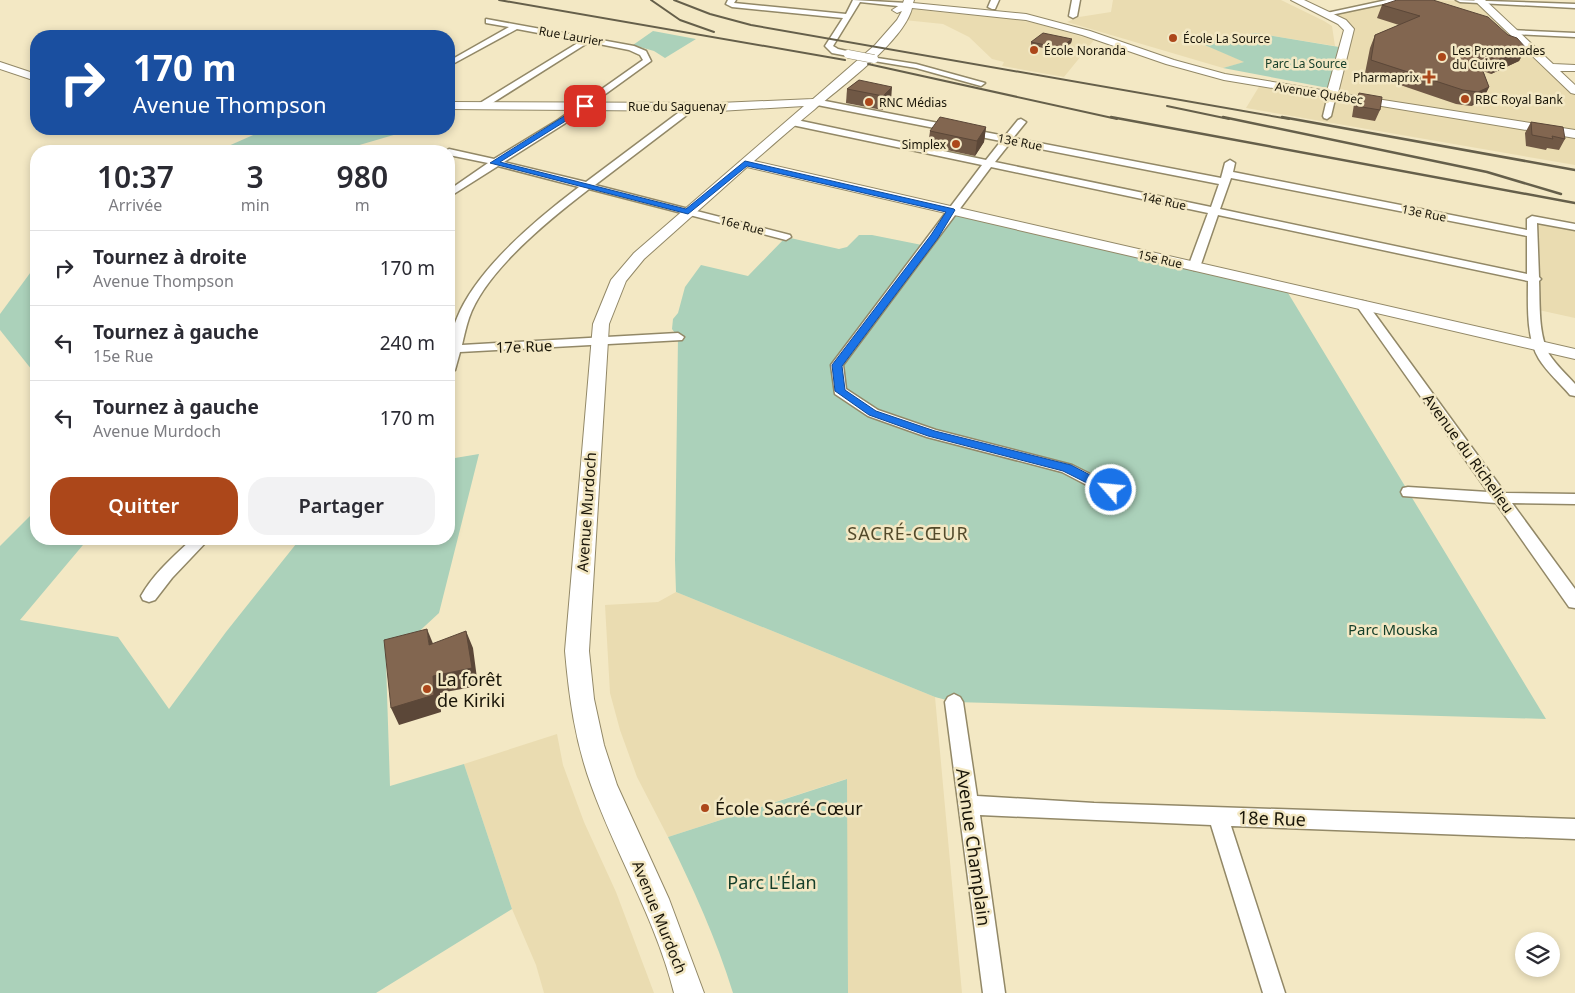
<!DOCTYPE html>
<html lang="fr">
<head>
<meta charset="utf-8">
<style>
  body { margin:0; font-family:"Noto Sans",sans-serif; background:#f2f2f3; color:#2b2b33; height:100vh; display:flex; flex-direction:column; font-size:19px; white-space:nowrap }
  * { box-sizing:border-box; margin:0 }
  p { font-size:16px; color:#7c7c81 }
  .icon { flex:none; width:28px; height:28px; fill:none; stroke:currentColor; stroke-width:2; stroke-linecap:round; stroke-linejoin:round }
  .map { position:relative; flex:1; overflow:hidden }
  .sheet { position:absolute; left:30px; top:145px; width:425px; height:400px; display:flex; flex-direction:column; background:#fff; border-radius:20px; box-shadow:0 2px 8px #0003 }
  .sheet>* { flex:none }
  .banner { position:absolute; left:30px; top:30px; width:425px; height:105px; border-radius:20px; box-shadow:0 2px 8px #0003; background:#1a4fa0; color:#fff; overflow:hidden }
  .controls { position:absolute; left:1515px; top:932px; display:grid; gap:10px }
  .controls a { display:grid; place-items:center; width:45px; height:45px; border-radius:50%; background:#fff; box-shadow:0 2px 8px #0003; font-size:25px }
  .pin { position:absolute; display:grid; place-items:center; width:42px; height:42px; color:#fff; margin:-21px; border-radius:10px; box-shadow:0 2px 8px #0006 }
  .me { position:absolute; width:55px; margin:-28px; rotate:297deg; stroke-linejoin:round; filter:drop-shadow(0 0 4px #0008) }
  .turn { display:flex; align-items:center; gap:18px; height:105px; padding:0 20px; font-size:22px }
  .turn .icon { width:65px; height:65px; stroke-width:2.5 }
  .turn b { display:block; font-size:35px; line-height:42px }
  .eta { display:flex; justify-content:space-evenly; align-items:center; height:85px; text-align:center }
  .eta b { font-size:30px; font-weight:600; line-height:35px }
  .primary-button { display:flex; gap:10px; margin-top:auto; padding:10px 20px }
  .primary-button a { flex:1; height:58px; border-radius:20px; background:#ac471a; color:#fff; font-size:20px; font-weight:600; line-height:58px; text-align:center }
  .primary-button a+a { background:#f2f2f3; color:#2b2b33 }
  ul { padding:0; list-style:none }
  li { display:flex; align-items:center; gap:15px; height:75px; padding:0 20px; border-top:1px solid #e1e1e2 }
  li div { flex:1 }
  li b { display:block; font-size:19px }
  li em { font-style:normal }
  .map>svg:first-child { display:block }
  .built { fill:#eadcb1 }
  .green { fill:#abd1ba }
  .lines { fill:none; stroke-linecap:round; stroke-linejoin:round }
  .street-casing { stroke:#928867; stroke-width:3 }
  .secondary-casing { stroke:#928867; stroke-width:2 }
  .street { fill:#fff; fill-rule:evenodd }
  .secondary { fill:#fff; fill-rule:evenodd }
  .rail-far1 { stroke:#655f4a; stroke-width:2 }
  .rail { stroke:#655f4a; stroke-width:2.5 }
  .street-bridge-casing { stroke:#928867; stroke-width:9; stroke-linecap:butt }
  .street-bridge { stroke:#fff; stroke-width:8 }
  .wall { fill:#705845 }
  .shaded-wall { fill:#5b4738 }
  .building { fill:#826650; stroke:#5b4738 }
  .route { fill:#1a73e8; stroke:#114b97 }
  .poi-dot { fill:#ac471a; stroke:#f3e8c4; stroke-width:2 }
  .labels { text-anchor:middle; dominant-baseline:central; stroke-width:5; stroke-linejoin:round; paint-order:stroke }
  .far-street-label { font-size:12px; fill:#191508; stroke:#f3e8c4 }
  .far-poi-label { font-size:12px; fill:#191508; stroke:#f3e8c4; text-anchor:start }
  .far-park-label { font-size:12px; fill:#143e29; stroke:#f3e8c4 }
  .street-label { font-size:15px; fill:#191508; stroke:#f3e8c4 }
  .park-label { font-size:15px; fill:#143e29; stroke:#f3e8c4 }
  .quarter-label { font-size:18px; letter-spacing:1px; fill:#534a2b; stroke:#f3e8c4 }
  .near-poi-label { font-size:18px; fill:#191508; stroke:#f3e8c4; text-anchor:start }
  .near-street-label { font-size:18px; fill:#191508; stroke:#f3e8c4 }
  .near-park-label { font-size:18px; fill:#143e29; stroke:#f3e8c4 }
</style>
</head>
<body>
<div class="map">
<svg width="1575" height="993" viewBox="0 0 1575 993">
  <rect width="100%" height="100%" fill="#f3e8c4"/>
  <!-- built -->
  <g class="built">
    <polygon points="1113,0 1281,0 1324,21 1332,26 1335,46 1255,33 1201,43 1245,62 1223,68 1067,22 1079,17 1111,12"/>
    <polygon points="1398,0 1480,1 1575,91 1575,165 1246,108 1260,85 1337,97 1353,32 1352,26 1346,22 1326,14"/>
    <polygon points="910,9 1012,19 1034,23 1094,40 1064,77 1002,66 1004,62 992,59 969,37 943,24 904,20"/>
    <polygon points="1532,219 1575,227 1575,318 1534,309"/>
    <polygon points="676,592 935,697 962,993 848,993 846,779 668,837 637,777 620,730 610,693 605,605 658,602"/>
    <polygon points="557,734 563,765 584,822 616,892 654,993 544,993 536,965 512,909 464,764"/>
  </g>
  <!-- green -->
  <g class="green">
    <polygon points="653,31 696,39 665,58 654,51 633,45"/>
    <polygon points="1255,33 1345,48 1328,88 1223,68 1244,62 1200,43"/>
    <polygon points="414,129 339,151 217,151 260,132"/>
    <polygon points="951,211 1285,288 1546,719 954,702 935,697 676,592 675,560 678,337 672,329 673,319 678,313 685,287 701,265 748,276 786,237 839,249 847,247 859,235 872,235 927,246"/>
    <polygon points="36,265 36,375 0,330 0,314"/>
    <polygon points="479,454 439,613 386,662 390,786 464,764 512,909 376,993 0,993 0,546 36,510 36,539 88,539 20,620 118,637 169,709 226,632 300,539 449,539 449,459"/>
    <path d="M847 779 848 993H733C716 938 693 888 668 837Z"/>
  </g>
  <g class="lines">
    <!-- street casing -->
    <g class="street-casing">
      <g id="street">
        <polygon points="728,0 736,0 734,3 846,14 853,0 907,3 911,5 907,7 860,2 833,46 838,49 851,52 852,54 848,56 832,53 825,46 843,18 732,7 726,4"/>
        <polygon points="991,0 999,0 995,9 992,9 988,7"/>
        <polygon points="1072,0 1080,0 1077,16 1073,18 1069,16"/>
        <polygon points="1387,0 1402,0 1326,16 1322,14"/>
        <polygon points="1456,0 1575,4 1575,8 1460,2"/>
        <path d="M486 19 634 46 646 51 651 61 564 124 504 162 586 182 690 104H696V108L595 185 790 235 791 237 786 240 589 189C550 219 485 271 469 318 466 327 464 336 462 345L678 333 684 337 682 340 460 352 455 370 449 374C449 354 449 336 457 318 477 268 538 218 579 187L498 166 449 197V190L488 163 449 155V151H445L449 149 494 159 558 120 643 60 640 55 629 50 589 42 486 107H480V103L581 41 517 29 449 66V61L509 27 486 23Z"/>
        <polygon points="1510,30 1575,33 1575,37 1513,34 1510,34"/>
        <polygon points="871,57 916,64 985,83 981,86 916,68 874,61 870,59"/>
        <polygon points="1332,92 1336,95 1331,116 1327,119 1324,118 1323,116 1328,95"/>
        <path d="M815 99 1005 136 1018 120 1021 119 1026 122 1013 138 1221 178 1225 163 1230 160 1235 163 1233 172 1527 230V219L1532 216 1575 224V230L1537 223 1539 277 1541 279 1539 281C1540 304 1538 334 1549 354 1556 365 1567 375 1575 384V396L1570 395C1560 383 1547 372 1539 359 1526 338 1528 305 1528 281L1218 215 1200 267 1194 270 1188 267 1208 213 991 167 843 365 846 389 878 410 936 430 1072 465 1116 487 1118 491 1116 495 1111 496 1106 495 1062 472 927 437 868 416 835 394 831 365 982 165 792 125 787 122 792 119 986 160 1001 141 812 104V100ZM1010 143 1219 184 1211 207 995 162ZM1231 178 1527 236V274L1220 209Z"/>
        <polygon points="1362,301 1366,302 1505,493 1575,494 1575,504 1512,503 1575,589 1575,608 1569,607 1496,503 1403,496 1401,492 1403,488 1408,487 1488,492 1356,305"/>
        <path d="M192 539H209L172 578 155 600 149 602 143 600 141 596C153 574 174 556 192 539Z"/>
        <polygon points="954,694 960,697 963,702 977,796 1094,803 1575,819 1575,839 1231,826 1285,993 1263,993 1211,825 980,815 1005,993 983,993 945,702 948,697"/>
      </g>
    </g>
    <!-- secondary casing -->
    <g class="secondary-casing">
      <g id="secondary">
        <path d="M904 0H914L913 3 1026 14 1090 31 1174 60 1225 74 1327 91 1344 30 1338 24 1291 0H1304L1346 20 1354 29 1338 93 1575 130V138L1224 80 1166 64 1082 35 1026 20 912 8C904 41 841 87 815 109 794 126 774 144 754 161L1575 349V359L747 167 644 259 626 281 609 324 589 651 594 699 604 745 617 785 669 899 704 993H674C656 920 616 855 591 785 575 741 569 697 565 651L593 324 611 280 634 253 804 106 719 111 449 109V102L719 103 813 99 875 45 897 20 902 11 897 13 892 10 903 3Z"/>
        <polygon points="1474,0 1485,0 1553,64 1575,65 1575,71 1560,71 1575,85 1575,94 1571,93"/>
        <polygon points="0,62 36,74 36,81 0,69"/>
      </g>
    </g>
    <!-- street -->
    <use href="#street" class="street"/>
    <!-- secondary -->
    <use href="#secondary" class="secondary"/>
    <!-- rail-far1 -->
    <g class="rail-far1">
      <polyline points="499,0 845,60"/>
      <polyline points="651,0 680,20 714,32"/>
      <polyline points="674,0 710,14 751,25 1289,119"/>
      <polyline points="868,64 1117,119"/>
      <polyline points="1167,106 1229,119"/>
    </g>
    <!-- rail -->
    <g class="rail">
      <polyline points="1111,117 1575,203"/>
      <polyline points="1223,117 1487,172 1561,194"/>
      <polyline points="1282,117 1575,170"/>
    </g>
    <!-- street-bridge casing -->
    <g class="street-bridge-casing">
      <polyline id="street-bridge" points="848,54 874,59"/>
    </g>
    <!-- street-bridge -->
    <use href="#street-bridge" class="street-bridge"/>
  </g>
  <!-- wall -->
  <g class="wall">
    <polygon points="1382,5 1508,35 1526,48 1519,61 1491,74 1483,71 1489,87 1482,101 1471,106 1456,104 1365,73 1370,48 1375,35 1399,25 1377,18"/>
    <polygon points="1072,39 1071,43 1059,52 1031,45 1031,42"/>
    <polygon points="859,80 891,101 882,110 846,103 847,89"/>
    <polygon points="1359,93 1380,110 1375,121 1352,117 1354,104"/>
    <polygon points="1531,122 1565,139 1559,150 1547,148 1546,150 1526,146 1525,133"/>
    <polygon points="986,127 984,142 975,156 928,146 930,131"/>
  </g>
  <!-- shaded-wall -->
  <g class="shaded-wall">
    <polygon points="1072,39 1071,43 1059,52 1060,48"/>
    <polygon points="1526,48 1519,61 1491,74 1497,60"/>
    <polygon points="892,87 891,101 882,110 883,96"/>
    <polygon points="1489,87 1482,101 1471,106 1478,92"/>
    <polygon points="986,127 984,142 975,156 977,141"/>
    <polygon points="427,629 434,646 429,645"/>
    <polygon points="466,631 473,648 478,686 440,693 441,712 399,725 391,708 433,676"/>
  </g>
  <!-- building -->
  <g class="building">
    <polygon points="1397,0 1433,0 1488,17 1508,35 1517,38 1526,48 1497,60 1476,53 1489,87 1478,92 1463,90 1371,60 1375,35 1420,16 1382,5"/>
    <polygon points="1043,33 1072,39 1060,48 1031,42"/>
    <polygon points="859,80 892,87 883,96 847,89"/>
    <polygon points="1359,93 1382,97 1380,110 1356,106"/>
    <polygon points="940,117 986,127 977,141 930,131"/>
    <polygon points="1531,122 1563,127 1565,139 1552,136 1553,139 1532,135"/>
    <polygon points="427,629 429,645 466,631 472,668 433,676 434,695 391,708 384,640"/>
  </g>
  <!-- route -->
  <polygon class="route" points="585,103 588,104 588,107 500,162 686,209 745,161 954,209 955,210 938,238 842,366 845,390 876,411 935,431 1071,465 1115,488 1116,490 1115,493 1107,493 1063,471 928,436 869,415 835,391 832,365 931,235 946,212 747,166 688,214 490,163"/>
  <!-- markers -->
  <g class="poi-dot">
    <circle cx="1173" cy="38" r="5"/>
    <circle cx="1034" cy="50" r="5"/>
    <circle cx="1442" cy="57" r="5"/>
    <path d="M1426.5 69.5h5v5h5v5h-5v5h-5v-5h-5v-5h5z"/>
    <circle cx="1465" cy="99" r="5"/>
    <circle cx="869" cy="102" r="5"/>
    <circle cx="956" cy="144" r="5"/>
    <circle cx="427" cy="689" r="5"/>
    <circle cx="705" cy="808" r="5"/>
  </g>
  <g class="labels">
    <!-- far-street labels -->
    <g class="far-street-label">
      <text transform="translate(571 36) rotate(10)">Rue Laurier</text>
      <text transform="translate(1319 93) rotate(9)">Avenue Québec</text>
      <text x="677" y="106">Rue du Saguenay</text>
      <text transform="translate(1020 142) rotate(11)">13e Rue</text>
      <text transform="translate(1164 201) rotate(12)">14e Rue</text>
      <text transform="translate(1424 213) rotate(11)">13e Rue</text>
      <text transform="translate(742 225) rotate(14)">16e Rue</text>
      <text transform="translate(1160 259) rotate(13)">15e Rue</text>
    </g>
    <!-- far-poi labels -->
    <g class="far-poi-label">
      <text x="1183" y="38">École La Source</text>
      <text x="1044" y="50">École Noranda</text>
      <text x="1452" y="50">Les Promenades<tspan x="1452" dy="14">du Cuivre</tspan></text>
      <text x="1419" y="77" text-anchor="end">Pharmaprix</text>
      <text x="1475" y="99">RBC Royal Bank</text>
      <text x="879" y="102">RNC Médias</text>
      <text x="946" y="144" text-anchor="end">Simplex</text>
    </g>
    <!-- far-park labels -->
    <g class="far-park-label">
      <text x="1306" y="63">Parc La Source</text>
    </g>
    <!-- street labels -->
    <g class="street-label">
      <text transform="translate(524 346) rotate(-2)">17e Rue</text>
      <text transform="translate(1469 453) rotate(54)">Avenue du Richelieu</text>
      <text transform="translate(586 512) rotate(-86)">Avenue Murdoch</text>
      <text transform="translate(660 917) rotate(68)">Avenue Murdoch</text>
    </g>
    <!-- park labels -->
    <g class="park-label">
      <text x="1393" y="629">Parc Mouska</text>
    </g>
    <!-- quarter labels -->
    <g class="quarter-label">
      <text x="908" y="533">SACRÉ-CŒUR</text>
    </g>
    <!-- near-poi labels -->
    <g class="near-poi-label">
      <text x="437" y="679">La forêt<tspan x="437" dy="21">de Kiriki</tspan></text>
      <text x="715" y="808">École Sacré-Cœur</text>
    </g>
    <!-- near-street labels -->
    <g class="near-street-label">
      <text transform="translate(1272 818) rotate(2)">18e Rue</text>
      <text transform="translate(974 847) rotate(82)">Avenue Champlain</text>
    </g>
    <!-- near-park labels -->
    <g class="near-park-label">
      <text x="772" y="882">Parc L'Élan</text>
    </g>
  </g>
</svg>
<div class="controls">
<a><svg class="icon" aria-label="layers" viewBox="0 0 24 24"><path d="M12 4l9 5-9 5-9-5zM3 14l9 5 9-5"/></svg></a>
</div>
<div class="pin" style="left:585px;top:106px;background:#d93025"><svg class="icon" aria-label="arrive" viewBox="0 0 24 24"><path d="M6 21V4h12l-3 4 3 4H6"/></svg></div>
<svg class="me" style="left:1111px;top:490px" viewBox="-20 -20 40 40"><circle r="17" fill="#1a73e8" stroke="#fff" stroke-width="3"/><path d="M0-11L8 9 0 5-8 9z" fill="#fff"/></svg>
<div class="banner">
<div class="turn"><svg class="icon" aria-label="right" viewBox="0 0 24 24"><path d="M7 20v-9h11M14 6l5 5-5 5"/></svg><div><b>170 m</b>Avenue Thompson</div></div>
</div>
<section class="sheet">
<div class="eta">
<div><b>10:37</b><p>Arrivée</p></div>
<div><b>3</b><p>min</p></div>
<div><b>980</b><p>m</p></div>
</div>
<ul>
<li><svg class="icon" aria-label="right" viewBox="0 0 24 24"><path d="M7 20v-9h11M14 6l5 5-5 5"/></svg><div><b>Tournez à droite</b><p>Avenue Thompson</p></div><em>170 m</em></li>
<li><svg class="icon" aria-label="left" viewBox="0 0 24 24"><path d="M17 20v-9H6M10 6l-5 5 5 5"/></svg><div><b>Tournez à gauche</b><p>15e Rue</p></div><em>240 m</em></li>
<li><svg class="icon" aria-label="left" viewBox="0 0 24 24"><path d="M17 20v-9H6M10 6l-5 5 5 5"/></svg><div><b>Tournez à gauche</b><p>Avenue Murdoch</p></div><em>170 m</em></li>
</ul>
<div class="primary-button"><a>Quitter</a><a>Partager</a></div>
</section>
</div>
</body>
</html>
